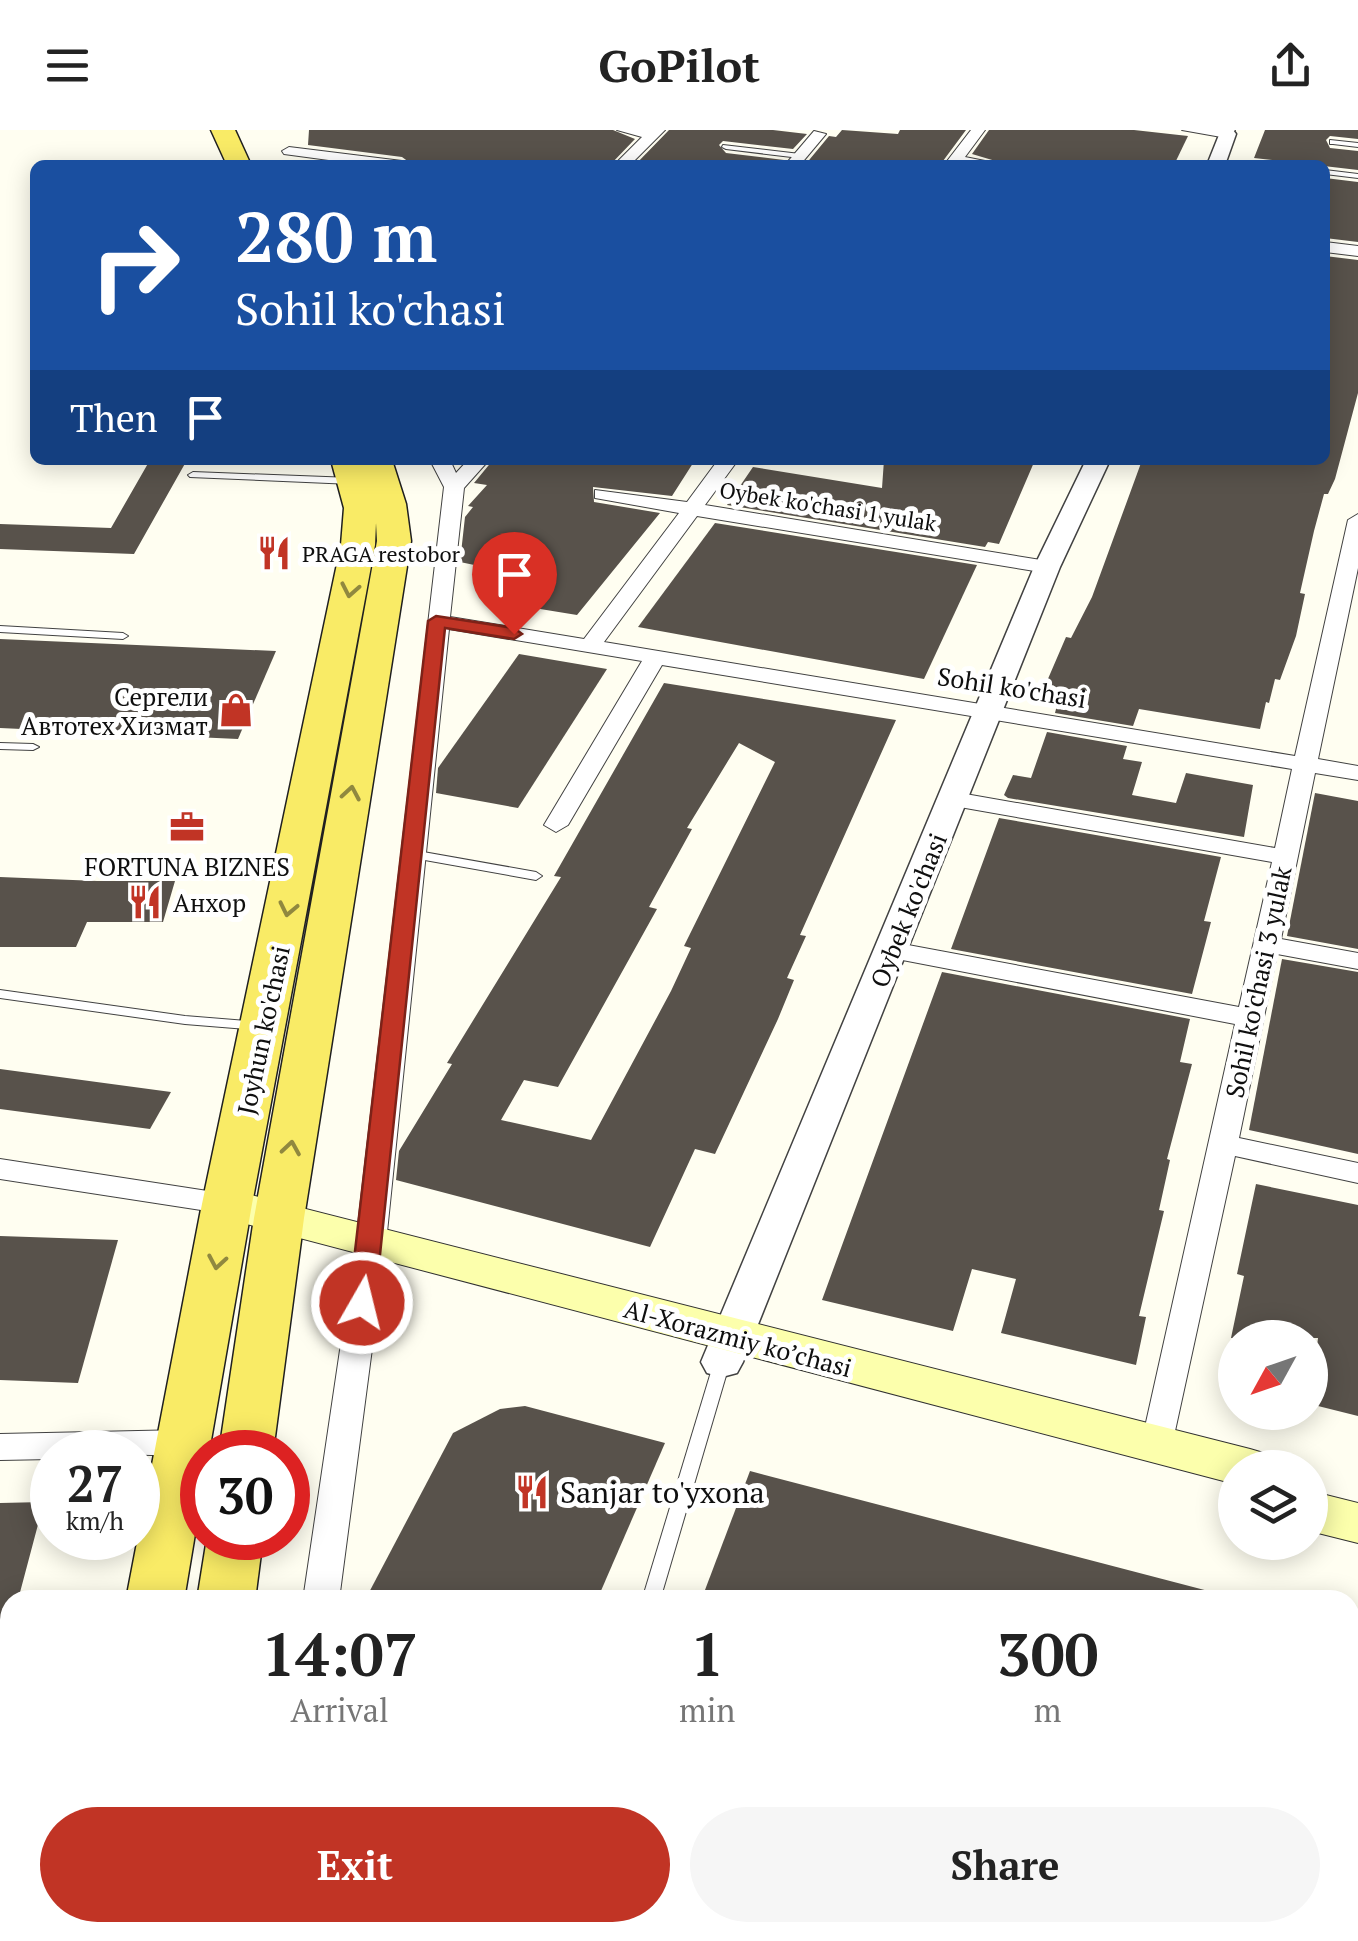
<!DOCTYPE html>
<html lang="en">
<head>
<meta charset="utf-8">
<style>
  body { margin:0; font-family:"PT Serif",serif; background:#f6f6f6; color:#222; height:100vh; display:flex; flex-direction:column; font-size:38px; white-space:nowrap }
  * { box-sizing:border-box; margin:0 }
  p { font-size:32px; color:#767676 }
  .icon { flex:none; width:55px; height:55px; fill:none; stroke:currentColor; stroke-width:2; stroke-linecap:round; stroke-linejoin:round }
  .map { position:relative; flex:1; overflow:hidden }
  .panel { position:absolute; left:0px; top:1460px; width:1360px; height:352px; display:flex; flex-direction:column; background:#fff; border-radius:30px 30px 0 0; box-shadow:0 5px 25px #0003 }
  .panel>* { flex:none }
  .hud { position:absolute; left:30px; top:30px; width:1300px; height:305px; border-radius:15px; box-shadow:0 5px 25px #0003; background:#1a4fa0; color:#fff; overflow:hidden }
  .needle { width:65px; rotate:230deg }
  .buttons { position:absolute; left:1218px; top:1190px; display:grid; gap:20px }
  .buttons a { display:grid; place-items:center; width:110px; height:110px; border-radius:50%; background:#fff; box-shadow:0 5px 25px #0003; font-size:50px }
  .speed { position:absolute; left:30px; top:1300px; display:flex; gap:20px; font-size:50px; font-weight:700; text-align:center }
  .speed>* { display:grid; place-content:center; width:130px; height:130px; border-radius:50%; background:#fff; box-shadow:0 5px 25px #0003; line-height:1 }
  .speed small { font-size:25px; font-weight:400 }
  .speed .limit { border:15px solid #d22; background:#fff; color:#111 }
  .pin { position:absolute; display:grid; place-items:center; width:85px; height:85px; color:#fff; margin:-102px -42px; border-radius:50% 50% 50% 0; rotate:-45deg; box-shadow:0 0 10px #0007 }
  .pin .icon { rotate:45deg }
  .me { position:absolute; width:110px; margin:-55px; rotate:8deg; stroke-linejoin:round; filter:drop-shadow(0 0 8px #0008) }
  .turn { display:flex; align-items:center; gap:35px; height:210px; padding:0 40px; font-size:45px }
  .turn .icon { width:130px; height:130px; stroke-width:2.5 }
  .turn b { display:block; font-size:70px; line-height:85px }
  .then { display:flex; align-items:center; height:95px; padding:0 40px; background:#0003; gap:20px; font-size:38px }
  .eta { display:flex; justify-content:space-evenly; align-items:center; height:170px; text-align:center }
  .eta b { font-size:60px; font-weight:600; line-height:70px }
  .action { display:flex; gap:20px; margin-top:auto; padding:20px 40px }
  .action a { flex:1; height:115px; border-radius:60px; background:#c13425; color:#fff; font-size:40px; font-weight:600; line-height:115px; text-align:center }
  .action a+a { background:#f6f6f6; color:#222 }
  header { display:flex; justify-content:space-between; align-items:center; height:130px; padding:0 40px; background:#fff; font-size:45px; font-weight:600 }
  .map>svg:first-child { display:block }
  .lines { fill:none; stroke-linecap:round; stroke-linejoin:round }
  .stream { stroke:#3b7ecf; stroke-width:11 }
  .building { fill:#58524b; fill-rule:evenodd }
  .service-casing { stroke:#424242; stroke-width:2 }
  .minor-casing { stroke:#424242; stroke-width:2 }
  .tertiary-casing { stroke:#424242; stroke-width:3 }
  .secondary-casing { stroke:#313131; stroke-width:2 }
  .primary-casing { stroke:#202020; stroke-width:3 }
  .service { fill:#fff; fill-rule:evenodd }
  .minor { fill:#fff; fill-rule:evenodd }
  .tertiary { fill:#fff; fill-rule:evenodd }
  .secondary { fill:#fcffac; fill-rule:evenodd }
  .primary { fill:#f9eb66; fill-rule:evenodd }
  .oneway { stroke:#90883f }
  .route { fill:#c13425; stroke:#7d2218; stroke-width:2.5 }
  .labels { text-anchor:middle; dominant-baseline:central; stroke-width:10; stroke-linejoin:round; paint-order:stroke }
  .far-street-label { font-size:22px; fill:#0f0f0f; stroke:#fff }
  .far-poi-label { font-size:22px; fill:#0f0f0f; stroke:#fff; text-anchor:start }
  .street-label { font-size:25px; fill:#0f0f0f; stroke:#fff }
  .poi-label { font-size:25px; fill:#0f0f0f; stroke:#fff; text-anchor:end }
  .near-poi-label { font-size:30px; fill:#0f0f0f; stroke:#fff; text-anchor:start }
</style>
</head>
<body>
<header><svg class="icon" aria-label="menu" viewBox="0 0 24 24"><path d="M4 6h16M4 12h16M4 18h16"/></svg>GoPilot<svg class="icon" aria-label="share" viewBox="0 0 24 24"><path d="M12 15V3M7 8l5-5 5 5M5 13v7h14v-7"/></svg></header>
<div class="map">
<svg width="1358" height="1811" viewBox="0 0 1358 1811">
  <rect width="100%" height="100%" fill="#fffef1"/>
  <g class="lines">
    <!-- stream -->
    <polyline class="stream" points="226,1811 227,1802"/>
  </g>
  <!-- building -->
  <g class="building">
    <polygon points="309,0 613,0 635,9 610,35 413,35 402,27 308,15"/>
    <polygon points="669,0 773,0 807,4 793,19 723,11 719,15 726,23 784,30 781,35 635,35"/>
    <polygon points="842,0 898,4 900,0 966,0 940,35 805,35 829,6 836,7"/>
    <polygon points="989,0 1134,0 1188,6 1174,35 1009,35 972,24"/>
    <polygon points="1265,0 1358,0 1358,9 1330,6 1326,10 1330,18 1358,21 1358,40 1254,28"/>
    <polygon points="1325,48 1358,52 1358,112 1325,108"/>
    <polygon points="1325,126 1358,130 1358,263 1335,349 1328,364 1324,364 1314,401 1300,463 1305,464 1296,506 1280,550 1275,549 1269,573 1266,572 1260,599 1139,579 1133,596 1055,583 1057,575 1038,572 1066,507 1071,508 1092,467 1141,333 1145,330 1325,330"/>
    <polygon points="150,330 187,330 134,424 0,419 0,394 111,398"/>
    <polygon points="493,330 695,330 672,366 593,357 594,372 660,383 577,485 491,471 513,443 460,432 465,387 473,377 468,376 487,355 474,353"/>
    <polygon points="884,330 1035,330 999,414 988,412 985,417 727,375 753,337 882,358"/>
    <polygon points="715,393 977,435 924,549 638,497"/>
    <polygon points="0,509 276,521 238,609 0,598"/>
    <polygon points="519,524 607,539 518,678 436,663 438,638"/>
    <path d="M664 553 896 590 800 805 806 806 787 848 794 850 778 889 715 1024 695 1019 650 1117 396 1050 399 1021 452 934 447 933 561 747 554 746ZM739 613 775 632 684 816 691 818 671 861 591 1010 501 990 524 950 558 957 657 779 649 777 692 699 687 698Z"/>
    <polygon points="1047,602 1127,616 1123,629 1142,632 1132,665 1176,673 1186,643 1253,655 1244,707 1008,668 1004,665 1013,645 1031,648"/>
    <polygon points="1315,663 1358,671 1358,819 1287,806"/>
    <polygon points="999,688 1221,727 1204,791 1211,792 1192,864 951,819"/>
    <polygon points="0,747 97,751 175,751 163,792 87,792 76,817 0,817"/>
    <polygon points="1282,829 1358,842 1358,1024 1249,1000"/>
    <polygon points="942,842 1190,889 1180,932 1192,934 1167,1029 1170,1030 1159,1080 1164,1081 1139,1186 1146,1187 1136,1235 1001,1203 1016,1149 972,1139 953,1201 822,1170"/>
    <polygon points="0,939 171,962 150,999 0,979"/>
    <polygon points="1256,1054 1358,1075 1358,1286 1310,1274 1318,1208 1231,1208 1244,1146 1237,1144"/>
    <polygon points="0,1106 118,1110 78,1253 0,1250"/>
    <polygon points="525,1276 665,1313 597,1470 365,1470 453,1303 500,1279"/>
    <polygon points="750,1341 1216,1463 1215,1470 740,1470 705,1460"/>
    <polygon points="44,1372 18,1470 10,1470 7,1508 0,1507 0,1373"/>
  </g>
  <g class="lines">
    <!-- service casing -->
    <g class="service-casing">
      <g id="service">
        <polygon points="1330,10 1358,13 1358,17 1333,14 1330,14"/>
        <polygon points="723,15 800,24 804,26 800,28 726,19 722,17"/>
        <polygon points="1214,30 1250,33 1254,35 1217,34 1214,34"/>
        <polygon points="1325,40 1358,44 1358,48 1325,44"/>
        <polygon points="193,342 352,348 357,351 352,354 190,347 188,345"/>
        <polygon points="0,496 123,503 128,506 123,509 0,502"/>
        <polygon points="0,613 33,614 39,617 33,620 0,619"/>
        <polygon points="412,720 536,742 542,746 536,750 408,727 406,724 408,721"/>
        <polygon points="0,860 185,886 258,892 265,896 258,900 185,894 0,868"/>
        <polygon points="722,1226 728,1228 730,1232 660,1470 642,1470 714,1232 716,1228"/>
      </g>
    </g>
    <!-- minor casing -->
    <g class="minor-casing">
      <g id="minor">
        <polygon points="617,0 665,0 630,35 614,35 642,7"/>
        <polygon points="971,0 985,0 965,27 1005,35 944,35"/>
        <polygon points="1182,0 1235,0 1227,8"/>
        <polygon points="814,1 826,4 800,35 785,35"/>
        <polygon points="289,17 402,31 409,35 366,35 284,24 282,21"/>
        <polygon points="1325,112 1358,116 1358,126 1325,122"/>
        <polygon points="430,330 450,330 456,343 468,330 489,330 464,358 450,487 584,509 679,383 595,368 595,360 687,372 718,330 738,330 705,375 1047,431 1057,437 1047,443 697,386 604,512 1295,626 1348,390 1358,384 1358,438 1318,629 1358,636 1358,650 1315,643 1281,809 1358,823 1358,839 1277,824 1239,1008 1358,1033 1358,1053 1235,1026 1170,1324 1158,1328 1146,1324 1141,1315 1235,894 892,828 879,820 892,812 1239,877 1272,732 954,676 942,669 954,662 1275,718 1292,639 662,535 568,695 556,702 544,695 642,531 449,499 386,1112 339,1470 303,1470 356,1112 444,357"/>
        <polygon points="0,1029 227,1064 238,1067 242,1074 238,1081 227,1084 0,1049"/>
        <polygon points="184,1300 196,1304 201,1313 196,1322 184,1326 52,1322 52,1329 0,1330 0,1304"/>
        <polygon points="249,1802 289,1802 288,1811 248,1811"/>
        <polygon points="1122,1802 1187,1802 1190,1811 1126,1811"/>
      </g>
    </g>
    <!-- tertiary casing -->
    <g class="tertiary-casing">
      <g id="tertiary">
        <polygon points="1221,0 1233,0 1236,4 1225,35 1207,35"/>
        <polygon points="1086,330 1110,330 1060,437 743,1232 737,1243 722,1247 707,1243 701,1232 1034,437"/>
      </g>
    </g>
    <!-- secondary casing -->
    <g class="secondary-casing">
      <g id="secondary">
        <polygon points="227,1059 1250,1319 1267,1324 1274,1338 1235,1338 1235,1354 212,1085 205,1074 212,1063"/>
        <polygon points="1310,1361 1358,1373 1358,1413 1310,1401"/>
      </g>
    </g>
    <!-- primary casing -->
    <g class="primary-casing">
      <g id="primary">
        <polygon points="211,0 235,0 251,35 227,35"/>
        <polygon points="331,330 392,330 406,374 411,411 304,1088 273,1322 219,1322 254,1088 377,411 376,393 375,415 252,1074 209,1322 202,1322 202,1362 184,1470 126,1470 202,1074 341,415 344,378"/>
        <polygon points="207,1408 263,1408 255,1470 197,1470"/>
        <polygon points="60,1802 126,1802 124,1811 58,1811"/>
        <polygon points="142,1802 208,1802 207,1811 141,1811"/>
      </g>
    </g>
    <!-- service -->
    <use href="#service" class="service"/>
    <!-- minor -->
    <use href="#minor" class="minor"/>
    <!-- tertiary -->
    <use href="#tertiary" class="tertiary"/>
    <!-- secondary -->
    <use href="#secondary" class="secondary"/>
    <!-- primary -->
    <use href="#primary" class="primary"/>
  </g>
  <!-- one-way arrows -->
  <defs><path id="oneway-chevron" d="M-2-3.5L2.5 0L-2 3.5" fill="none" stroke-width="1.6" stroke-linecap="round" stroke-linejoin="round" transform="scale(2.5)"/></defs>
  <g class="oneway">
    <use href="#oneway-chevron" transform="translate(350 460) rotate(101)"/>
    <use href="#oneway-chevron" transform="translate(351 663) rotate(-80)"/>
    <use href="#oneway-chevron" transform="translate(288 779) rotate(102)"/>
    <use href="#oneway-chevron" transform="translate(291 1018) rotate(-81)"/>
    <use href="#oneway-chevron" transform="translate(217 1132) rotate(100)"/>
  </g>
  <!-- route -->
  <polygon class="route" points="436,486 514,498 522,504 514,509 445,498 375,1173 371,1179 353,1179 349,1173 428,491"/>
  <!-- icons -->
  <defs>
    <g id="restaurant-bare" transform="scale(2.7)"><path d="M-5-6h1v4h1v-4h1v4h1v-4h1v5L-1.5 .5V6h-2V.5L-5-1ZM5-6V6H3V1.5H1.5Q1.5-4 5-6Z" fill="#c13425" stroke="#fff" stroke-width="2.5" paint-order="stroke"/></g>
    <g id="shop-bare" transform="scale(2.7)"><path d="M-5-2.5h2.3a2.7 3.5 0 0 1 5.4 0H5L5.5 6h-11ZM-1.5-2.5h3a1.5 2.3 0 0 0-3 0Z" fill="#c13425" stroke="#fff" stroke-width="2.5" paint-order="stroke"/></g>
    <g id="office-bare" transform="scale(2.7)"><path d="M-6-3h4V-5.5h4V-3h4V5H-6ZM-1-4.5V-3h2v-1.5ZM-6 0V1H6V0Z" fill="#c13425" stroke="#fff" stroke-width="2.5" paint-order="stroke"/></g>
  </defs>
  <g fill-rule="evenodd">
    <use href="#restaurant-bare" x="274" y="423"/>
    <use href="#shop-bare" x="236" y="580"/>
    <use href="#office-bare" x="187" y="697"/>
    <use href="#restaurant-bare" x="145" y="772"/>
    <use href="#restaurant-bare" x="532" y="1362"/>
  </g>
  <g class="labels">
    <!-- far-street labels -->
    <g class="far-street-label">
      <text transform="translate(828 376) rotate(9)">Oybek ko'chasi 1 yulak</text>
    </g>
    <!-- far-poi labels -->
    <g class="far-poi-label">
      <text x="302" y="423">PRAGA restobor</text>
    </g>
    <!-- street labels -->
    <g class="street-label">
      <text transform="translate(1012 557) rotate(9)">Sohil ko'chasi</text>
      <text transform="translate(908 780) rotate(-68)">Oybek ko'chasi</text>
      <text transform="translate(1258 852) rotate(-78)">Sohil ko'chasi 3 yulak</text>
      <text transform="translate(263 900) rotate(-78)">Joyhun ko'chasi</text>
      <text transform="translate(738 1208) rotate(15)">Al-Xorazmiy ko’chasi</text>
    </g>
    <!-- poi labels -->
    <g class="poi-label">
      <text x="208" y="566">Сергели<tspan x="208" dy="29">Автотех Хизмат</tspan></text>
      <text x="187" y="736" text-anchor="middle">FORTUNA BIZNES</text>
      <text x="173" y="772" text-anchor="start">Анхор</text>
    </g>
    <!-- near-poi labels -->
    <g class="near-poi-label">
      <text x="560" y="1362">Sanjar to'yxona</text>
    </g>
  </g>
</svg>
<div class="buttons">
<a><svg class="needle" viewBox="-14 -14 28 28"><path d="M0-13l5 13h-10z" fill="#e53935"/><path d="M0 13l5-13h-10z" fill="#767676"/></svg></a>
<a><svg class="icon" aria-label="layers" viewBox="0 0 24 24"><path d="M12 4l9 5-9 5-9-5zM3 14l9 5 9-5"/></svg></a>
</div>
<div class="speed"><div>27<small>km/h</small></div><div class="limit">30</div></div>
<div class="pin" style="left:514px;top:504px;background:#d93025"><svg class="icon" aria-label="arrive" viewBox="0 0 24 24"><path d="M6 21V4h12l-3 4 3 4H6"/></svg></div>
<svg class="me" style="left:362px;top:1173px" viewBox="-20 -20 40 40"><circle r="17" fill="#c13425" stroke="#fff" stroke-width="3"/><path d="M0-11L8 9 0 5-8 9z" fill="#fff"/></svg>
<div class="hud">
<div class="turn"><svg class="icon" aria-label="right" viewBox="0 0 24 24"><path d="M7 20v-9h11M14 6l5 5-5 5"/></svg><div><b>280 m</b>Sohil ko'chasi</div></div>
<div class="then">Then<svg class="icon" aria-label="arrive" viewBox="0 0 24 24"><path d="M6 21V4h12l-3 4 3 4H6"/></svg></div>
</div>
<section class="panel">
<div class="eta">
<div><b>14:07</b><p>Arrival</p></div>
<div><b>1</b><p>min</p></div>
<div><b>300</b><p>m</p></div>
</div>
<div class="action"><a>Exit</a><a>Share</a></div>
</section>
</div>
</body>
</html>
